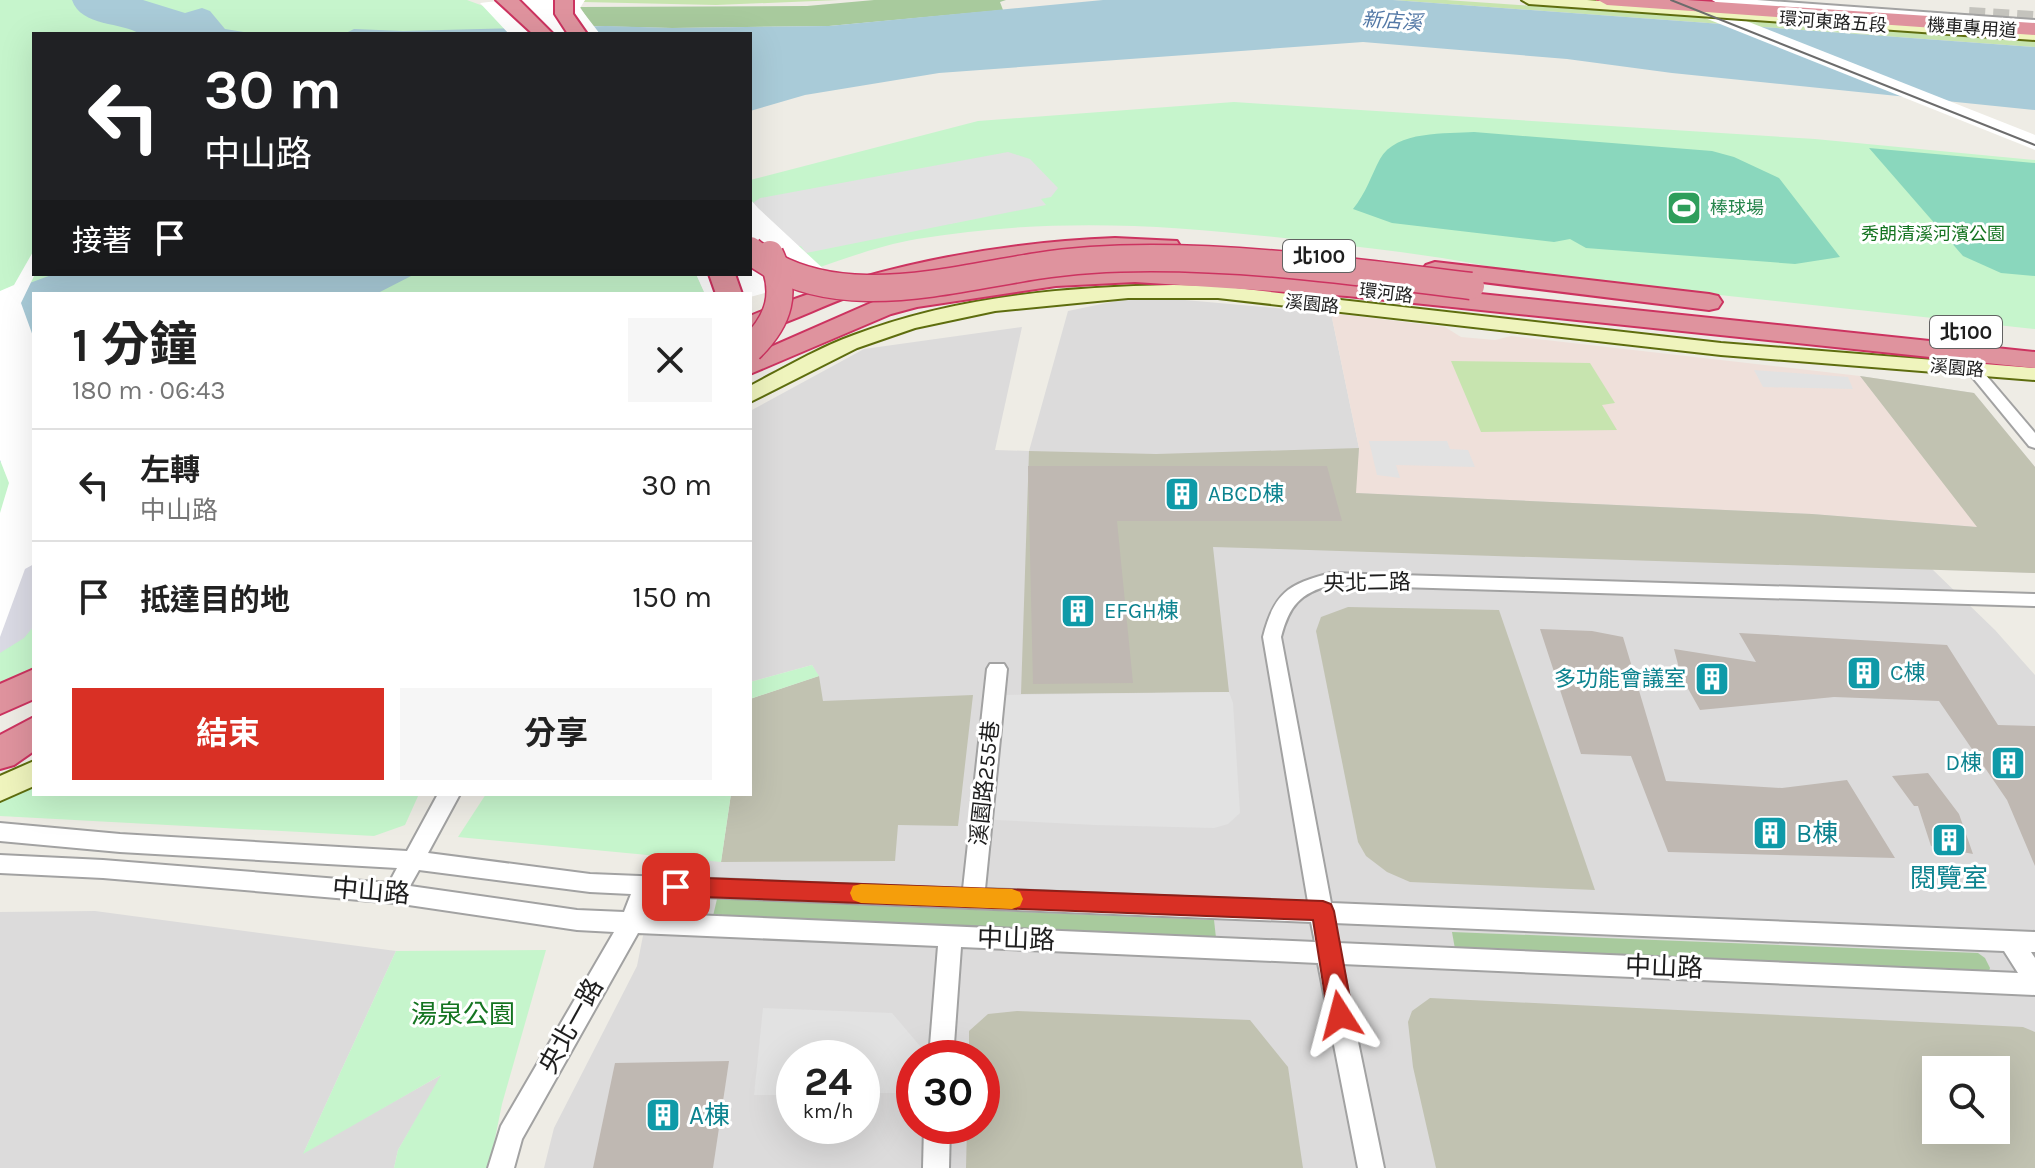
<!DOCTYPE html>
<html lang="zh-TW">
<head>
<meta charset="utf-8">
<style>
  body { margin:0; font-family:Karla,"Noto Sans TC",sans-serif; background:#f6f6f6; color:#222; height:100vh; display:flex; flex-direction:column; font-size:30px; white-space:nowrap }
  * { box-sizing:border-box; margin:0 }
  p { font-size:26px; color:#767676 }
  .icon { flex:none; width:44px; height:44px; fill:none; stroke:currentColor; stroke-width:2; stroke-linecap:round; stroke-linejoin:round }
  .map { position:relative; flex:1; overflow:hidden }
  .drawer { position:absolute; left:32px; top:292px; width:720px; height:504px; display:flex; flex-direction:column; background:#fff; border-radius:0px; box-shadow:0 8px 32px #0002 }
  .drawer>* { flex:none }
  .hud { position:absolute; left:32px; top:32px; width:720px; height:244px; border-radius:0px; box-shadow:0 8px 32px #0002; background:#202124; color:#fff; overflow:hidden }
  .buttons { position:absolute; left:1922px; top:1056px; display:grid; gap:16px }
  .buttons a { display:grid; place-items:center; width:88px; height:88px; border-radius:0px; background:#fff; box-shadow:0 8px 32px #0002; font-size:40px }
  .speed { position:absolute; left:776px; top:1040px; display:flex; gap:16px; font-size:40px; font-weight:700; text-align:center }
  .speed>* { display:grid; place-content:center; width:104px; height:104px; border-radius:50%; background:#fff; box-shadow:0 8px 32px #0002; line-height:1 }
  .speed small { font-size:20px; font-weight:400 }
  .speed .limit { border:12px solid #d22; background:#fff; color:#111 }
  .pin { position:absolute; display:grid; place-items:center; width:68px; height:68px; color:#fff; margin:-34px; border-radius:16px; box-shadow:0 4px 12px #0006 }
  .me { position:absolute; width:88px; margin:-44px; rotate:351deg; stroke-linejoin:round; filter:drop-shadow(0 0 6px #0008) }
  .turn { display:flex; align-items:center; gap:28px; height:168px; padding:0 40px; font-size:36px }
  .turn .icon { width:104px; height:104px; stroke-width:2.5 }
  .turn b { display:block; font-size:56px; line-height:68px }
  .then { display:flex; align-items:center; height:76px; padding:0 40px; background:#0003; gap:16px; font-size:30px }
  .round { display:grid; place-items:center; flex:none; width:84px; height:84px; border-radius:0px; background:#f6f6f6 }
  .headline { display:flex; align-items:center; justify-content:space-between; height:136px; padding:0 40px }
  h1 { font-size:48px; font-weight:700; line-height:60px }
  .primary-button { display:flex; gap:16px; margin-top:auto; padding:16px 40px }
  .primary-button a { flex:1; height:92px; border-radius:0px; background:#d93025; color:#fff; font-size:32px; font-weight:700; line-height:92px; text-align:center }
  .primary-button a+a { background:#f6f6f6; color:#222 }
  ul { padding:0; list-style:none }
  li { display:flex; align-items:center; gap:24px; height:112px; padding:0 40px; border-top:2px solid #e0e0e0 }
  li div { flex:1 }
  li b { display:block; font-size:30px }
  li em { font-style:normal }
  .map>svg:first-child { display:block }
  .residential { fill:#dcdbdb; fill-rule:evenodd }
  .military { fill:#efe0da }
  .construction { fill:#c1c2b1; fill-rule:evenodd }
  .grass { fill:#c7e4af }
  .forest { fill:#a8ca9d }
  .park { fill:#c6f5cc }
  .pitch { fill:#8ad7bd }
  .parking { fill:#e2e2e2 }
  .plaza { fill:#dadae4 }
  .water { fill:#a9cbd8 }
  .pier { fill:#fff }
  .building { fill:#bfb8b2 }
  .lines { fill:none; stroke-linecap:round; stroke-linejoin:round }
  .secondary-tunnel { stroke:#c4c3bd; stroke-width:16; stroke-dasharray:16 8; stroke-linecap:butt }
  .street-casing { stroke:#a2a2a2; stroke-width:4 }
  .secondary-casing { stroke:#5e6d0e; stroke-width:4 }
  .highway-casing { stroke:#cc3360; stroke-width:4 }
  .street { fill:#fff; fill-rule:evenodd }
  .secondary { fill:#eff4bd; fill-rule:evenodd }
  .highway { fill:#df939e; fill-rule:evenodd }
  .tram { stroke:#6c6c6c; stroke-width:2 }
  .highway-bridge-casing { stroke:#cc3360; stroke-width:29; stroke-linecap:butt }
  .highway-bridge { stroke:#df939e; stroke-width:26 }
  .route { fill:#d93025; stroke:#8d1f18; stroke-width:2 }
  .slow { fill:#f59e0b }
  .labels { text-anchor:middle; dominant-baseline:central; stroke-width:6; stroke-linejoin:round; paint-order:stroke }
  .far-street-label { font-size:18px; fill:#1e1e1e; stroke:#fff }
  .far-leisure-label { font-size:18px; fill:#27864d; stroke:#fff; text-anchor:start }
  .far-park-label { font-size:18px; fill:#157421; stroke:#fff }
  .far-water-label { font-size:20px; font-style:italic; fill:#5378a6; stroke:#fff }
  .shield { fill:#fff; stroke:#626262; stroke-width:2 }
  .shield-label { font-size:20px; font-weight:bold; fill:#1e1e1e }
  .culture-label { font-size:22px; fill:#0d838f; stroke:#fff; text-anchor:start }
  .street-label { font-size:22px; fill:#1e1e1e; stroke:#fff }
  .near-culture-label { font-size:26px; fill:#0d838f; stroke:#fff; text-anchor:start }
  .near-street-label { font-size:26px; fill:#1e1e1e; stroke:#fff }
  .near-park-label { font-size:26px; fill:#157421; stroke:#fff }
</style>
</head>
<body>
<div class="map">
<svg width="2035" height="1168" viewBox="0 0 2035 1168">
  <rect width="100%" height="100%" fill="#eeece5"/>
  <!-- residential -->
  <g class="residential">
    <path d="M1140 296 1331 313 1359 448 1977 527 1860 376 1974 393 2035 467V573L1932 569 1995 630 2035 675V1168H544L554 1128 637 966 659 855 721 861 731 794H750V699L818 676 812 665 750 682V411L864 349 1022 327 995 450 1029 451 1068 311ZM794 1058H862V1126H794ZM914 1058H982V1126H914ZM1936 1070H1996V1130H1936Z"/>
    <polygon points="95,911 396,951 304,1152 443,1074 398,1150 394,1168 0,1168 0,912"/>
  </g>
  <!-- military -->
  <polygon class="military" points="1331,313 1445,327 1461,337 1495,340 1511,336 1860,376 1978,527 1812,514 1355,493 1359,448"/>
  <!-- construction -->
  <g class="construction">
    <polygon points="1860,376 1974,393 2035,467 2035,573 1213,547 1229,692 1021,694 1029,451 1156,454 1359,448 1356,493 1812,514 1977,527"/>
    <polygon points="1348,607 1499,610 1595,890 1410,882 1387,872 1366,856 1358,842 1316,631 1321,617"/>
    <polygon points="819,676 823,701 973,695 958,826 898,825 895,861 721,862 731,794 750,794 750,699"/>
    <path d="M1430 998 2023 1027 2035 1032V1168H1436L1413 1067 1408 1022 1412 1011ZM1936 1070H1996V1130H1936Z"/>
    <polygon points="1017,1011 1250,1020 1288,1067 1303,1168 966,1168 967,1126 982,1126 982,1058 969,1058 969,1031 988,1014"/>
  </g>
  <!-- grass -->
  <g class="grass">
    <polygon points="585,0 839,0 716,5 583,2"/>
    <polygon points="1393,0 1446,0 2035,40 2035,47"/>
    <polygon points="1451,361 1590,363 1615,403 1602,405 1617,430 1481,432"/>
  </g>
  <!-- forest -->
  <g class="forest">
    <polygon points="874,0 1006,0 1000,2 1003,10 829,26 672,28 592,26 580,7 807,6"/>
    <polygon points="717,899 1214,920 1216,938 713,916"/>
    <polygon points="1452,932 1978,953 1985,958 1990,968 1989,971 1979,971 1455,949"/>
  </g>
  <!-- park -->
  <g class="park">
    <polygon points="0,0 467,0 486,7 509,34 34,34 34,274 696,274 705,294 34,294 34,670 0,688"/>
    <path d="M1234 102 1815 139 2035 160V329L1525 274C1456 258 1387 250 1316 242 1178 225 1056 216 917 239 875 246 831 264 790 277L750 213V180L978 121Z"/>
    <polygon points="812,665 819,676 750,699 750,682"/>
    <polygon points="34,785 34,794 419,794 405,825 374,836 0,816 0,802"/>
    <polygon points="486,794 731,794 721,862 458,837"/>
    <polygon points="546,950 502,1104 489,1168 394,1168 398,1150 441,1075 303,1154 396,951"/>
  </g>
  <!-- pitch -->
  <g class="pitch">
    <path d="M1474 132 1712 151 1734 157 1779 178 1840 257 1795 264 1586 248 1570 239 1554 242 1392 223 1353 209C1366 193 1371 176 1380 159 1396 130 1447 134 1474 132Z"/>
    <polygon points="1869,148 2035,163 2035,276 2001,273 1963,256"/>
  </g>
  <!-- parking -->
  <g class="parking">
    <polygon points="1008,152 1030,159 1058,188 1051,197 1041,199 1046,205 806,253 801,246 786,248 753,203 760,198"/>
    <polygon points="1754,370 1848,377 1853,389 1763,387"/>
    <polygon points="1369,441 1447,441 1450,449 1468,450 1475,467 1396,465 1400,478 1377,475"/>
    <polygon points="1229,692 1233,703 1240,813 1228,824 1214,828 1095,825 996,820 989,816 1003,695"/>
    <polygon points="763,1008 892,1013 920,1046 921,1058 914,1058 914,1093 862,1093 862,1058 794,1058 794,1095 754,1095"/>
  </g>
  <!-- plaza -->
  <polygon class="plaza" points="34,506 34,626 24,638 0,653 0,523"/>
  <!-- water -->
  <g class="water">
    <path d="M72 0H143L185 13 202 8 210 11 225 29 250 33H346L354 29 403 31 606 26 672 28 829 26 1103 0H1393L2035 47V110L1672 73 1567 59 1363 42 939 73 805 95 750 111V34H140C123 22 81 27 72 0Z"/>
    <polygon points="54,274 415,274 376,294 34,294 34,447 0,462 0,294"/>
  </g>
  <!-- pier -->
  <g class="pier">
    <polygon points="506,0 585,0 580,8 600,34 509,34 480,3"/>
    <polygon points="1660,0 1693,0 2035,135 2035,150"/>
    <polygon points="750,199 758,208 830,275 750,297 750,294 705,294 696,274 750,274"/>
    <polygon points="34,241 35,274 21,303 34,339 34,564 25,569 0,637 0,513 9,483 0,460 0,291 14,285 34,250"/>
  </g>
  <!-- building -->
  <g class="building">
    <polygon points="1028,466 1327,466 1342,521 1117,521 1133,683 1033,684"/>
    <polygon points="1540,629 1592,631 1623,637 1666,781 1782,788 1847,780 1895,858 1668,852 1631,756 1581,754"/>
    <polygon points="1739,633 1947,645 1998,725 2035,726 2035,866 2007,800 1939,701 1834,697 1700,710 1681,676 1674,649 1756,662"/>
    <polygon points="1928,773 1959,814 1973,854 1931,846 1918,806 1914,806 1892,776"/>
    <polygon points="729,1061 713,1168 593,1168 615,1063"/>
  </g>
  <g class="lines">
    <!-- secondary-tunnel -->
    <polyline class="secondary-tunnel" points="1969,15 2035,19"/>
    <!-- street casing -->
    <g class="street-casing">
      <g id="street">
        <polygon points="1712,0 1757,0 2035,20 2035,26 1717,3"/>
        <polygon points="1974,366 1979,367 2035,433 2035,448 2029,446 1969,373 1969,367"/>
        <path d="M1331 573 2035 594V606L1331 585C1300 593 1289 606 1281 637L1331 903 2035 932V952H2031L2035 958V995L1342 964 1384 1168H1358L1318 963 961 947 953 1058H929L938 946 638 933 522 1139 514 1168H488L501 1126 614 932 577 930 395 903 103 878 0 873V855L103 860 389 883 397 868 120 852 0 841V823L120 834 407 851 438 794H460L428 853 590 874 963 889 987 669 990 664H1004L1007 669 985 889 1308 902 1263 637C1274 593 1288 584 1331 573ZM419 870 590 892 631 894 624 912 577 910 410 886ZM654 895 1311 922 1315 942 646 913ZM1334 923 2004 951 2018 973 1338 943Z"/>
        <polygon points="924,1126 950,1126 949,1168 923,1168"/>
      </g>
    </g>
    <!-- secondary casing -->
    <g class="secondary-casing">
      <g id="secondary">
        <polygon points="1522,0 1587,0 2035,32 2035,40 1529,4"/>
        <path d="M1173 285 1218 286 1721 343 2035 368V380L1721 355 1218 298H1128L995 311 915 328 857 348 750 402V386C784 368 818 348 854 335 956 296 1065 287 1173 285Z"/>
        <polygon points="34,761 34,786 0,801 0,776"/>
      </g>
    </g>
    <!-- highway casing -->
    <g class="highway-casing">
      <g id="highway">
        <polygon points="496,0 519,0 553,34 533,34"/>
        <polygon points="555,0 573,0 573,14 587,34 568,34 555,14"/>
        <polygon points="1598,0 1687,0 2035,23 2035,35 1607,5"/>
        <path d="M1115 238 1177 241 1180 246 1177 251 1168 253C1063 252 960 261 859 293 822 305 787 325 750 334V316C867 268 988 243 1115 238Z"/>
        <polygon points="1435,262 1709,294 1718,296 1722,302 1718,308 1709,310 1426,275 1422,270 1426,265"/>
        <polygon points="1135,266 1347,280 2035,352 2035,368 1347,296 1135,282 1056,286 917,307 891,314 750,374 750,356 873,302 915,291 1056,270"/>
        <polygon points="709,274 735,274 742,294 716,294"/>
        <polygon points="34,669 34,699 0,714 0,684"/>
        <polygon points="34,717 34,751 14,765 0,769 0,735"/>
      </g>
    </g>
    <!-- street -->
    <use href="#street" class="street"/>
    <!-- secondary -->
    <use href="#secondary" class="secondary"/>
    <!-- highway -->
    <use href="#highway" class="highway"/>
    <!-- tram -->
    <polyline class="tram" points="1671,0 2035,145"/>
    <!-- highway-bridge casing -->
    <g class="highway-bridge-casing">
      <g id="highway-bridge">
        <path d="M750 250C828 315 947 280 1037 266 1075 260 1113 258 1151 258 1259 258 1365 273 1471 286"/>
        <path d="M750 349C780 320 788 292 770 254"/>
      </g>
    </g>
    <!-- highway-bridge -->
    <use href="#highway-bridge" class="highway-bridge"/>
  </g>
  <!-- route -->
  <polygon class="route" points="676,877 1323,901 1331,904 1334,911 1353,1015 1349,1023 1340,1027 1332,1023 1328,1015 1313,920 676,896 668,893 664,887 668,880"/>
  <!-- slow -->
  <polygon class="slow" points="861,884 1012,889 1020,892 1023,899 1020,906 1012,909 861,903 853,900 850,893 853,886"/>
  <!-- icons -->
  <defs>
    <g id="stadium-square" transform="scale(1.8)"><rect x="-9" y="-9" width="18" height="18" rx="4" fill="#2e9e5b" stroke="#fff"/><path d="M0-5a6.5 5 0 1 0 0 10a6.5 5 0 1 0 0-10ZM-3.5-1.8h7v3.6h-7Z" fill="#fff"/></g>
    <g id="building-square" transform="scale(1.8)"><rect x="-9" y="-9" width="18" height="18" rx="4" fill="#0f9aa8" stroke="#fff"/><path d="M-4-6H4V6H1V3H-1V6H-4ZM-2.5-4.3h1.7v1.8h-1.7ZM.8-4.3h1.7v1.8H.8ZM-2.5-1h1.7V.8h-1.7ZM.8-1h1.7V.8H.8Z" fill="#fff"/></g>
  </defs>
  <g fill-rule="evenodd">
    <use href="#stadium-square" x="1684" y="208"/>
    <use href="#building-square" x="1182" y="494"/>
    <use href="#building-square" x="1078" y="611"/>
    <use href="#building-square" x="1864" y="673"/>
    <use href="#building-square" x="1712" y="679"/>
    <use href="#building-square" x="2008" y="763"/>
    <use href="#building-square" x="1770" y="833"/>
    <use href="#building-square" x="1949" y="840"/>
    <use href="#building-square" x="663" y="1115"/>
  </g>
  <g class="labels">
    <!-- far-street labels -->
    <g class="far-street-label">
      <text transform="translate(1833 22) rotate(4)">環河東路五段</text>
      <text transform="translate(1972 28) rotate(4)">機車專用道</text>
      <text transform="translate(1386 293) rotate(7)">環河路</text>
      <text transform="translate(1312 304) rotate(6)">溪園路</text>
      <text transform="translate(1957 368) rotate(5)">溪園路</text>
    </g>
    <!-- far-leisure labels -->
    <g class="far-leisure-label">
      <text x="1710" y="208">棒球場</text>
    </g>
    <!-- far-park labels -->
    <g class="far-park-label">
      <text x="1933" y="234">秀朗清溪河濱公園</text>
    </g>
    <!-- far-water labels -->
    <g class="far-water-label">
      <text transform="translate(1392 21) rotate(4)">新店溪</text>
    </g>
    <!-- shield labels -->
    <g class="shield">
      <rect x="1283" y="240" width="72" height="32" rx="6"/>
      <rect x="1930" y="316" width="72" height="32" rx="6"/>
    </g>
    <g class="shield-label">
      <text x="1319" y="256">北100</text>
      <text x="1966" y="332">北100</text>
    </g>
    <!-- culture labels -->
    <g class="culture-label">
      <text x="1208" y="494">ABCD棟</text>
      <text x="1104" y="611">EFGH棟</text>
      <text x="1890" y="673">C棟</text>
      <text x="1686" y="679" text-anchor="end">多功能會議室</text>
      <text x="1982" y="763" text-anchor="end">D棟</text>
    </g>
    <!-- street labels -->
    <g class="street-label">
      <text transform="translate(1367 583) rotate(-1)">央北二路</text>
      <text transform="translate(985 783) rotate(-84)">溪園路255巷</text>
    </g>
    <!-- near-culture labels -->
    <g class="near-culture-label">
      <text x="1796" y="833">B棟</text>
      <text x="1949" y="878" text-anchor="middle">閱覽室</text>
      <text x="689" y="1115">A棟</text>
    </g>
    <!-- near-street labels -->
    <g class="near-street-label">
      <text transform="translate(371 891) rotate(5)">中山路</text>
      <text transform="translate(1016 939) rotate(2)">中山路</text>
      <text transform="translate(1664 967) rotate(2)">中山路</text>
      <text transform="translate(571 1026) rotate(-61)">央北一路</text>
    </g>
    <!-- near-park labels -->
    <g class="near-park-label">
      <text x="463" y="1014">湯泉公園</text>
    </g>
  </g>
</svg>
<div class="buttons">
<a><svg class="icon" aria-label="search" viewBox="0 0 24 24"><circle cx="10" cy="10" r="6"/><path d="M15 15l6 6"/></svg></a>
</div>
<div class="speed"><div>24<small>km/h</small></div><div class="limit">30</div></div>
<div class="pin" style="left:676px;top:887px;background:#d93025"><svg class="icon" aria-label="arrive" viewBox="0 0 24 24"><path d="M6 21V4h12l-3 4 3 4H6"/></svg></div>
<svg class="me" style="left:1340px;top:1015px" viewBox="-20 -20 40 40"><path d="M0-17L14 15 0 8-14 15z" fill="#d93025" stroke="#fff" stroke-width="4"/></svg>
<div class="hud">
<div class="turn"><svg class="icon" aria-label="left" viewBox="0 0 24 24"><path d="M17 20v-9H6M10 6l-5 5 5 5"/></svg><div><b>30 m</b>中山路</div></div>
<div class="then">接著<svg class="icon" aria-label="arrive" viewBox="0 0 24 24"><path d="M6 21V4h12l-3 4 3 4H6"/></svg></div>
</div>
<section class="drawer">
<div class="headline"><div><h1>1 分鐘</h1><p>180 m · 06:43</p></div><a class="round"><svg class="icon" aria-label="close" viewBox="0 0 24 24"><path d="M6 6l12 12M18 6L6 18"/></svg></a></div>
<ul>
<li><svg class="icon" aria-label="left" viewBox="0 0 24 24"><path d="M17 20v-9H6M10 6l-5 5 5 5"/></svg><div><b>左轉</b><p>中山路</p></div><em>30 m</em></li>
<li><svg class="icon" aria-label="arrive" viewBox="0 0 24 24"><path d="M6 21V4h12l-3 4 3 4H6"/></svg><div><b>抵達目的地</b></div><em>150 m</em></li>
</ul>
<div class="primary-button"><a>結束</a><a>分享</a></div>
</section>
</div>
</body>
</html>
